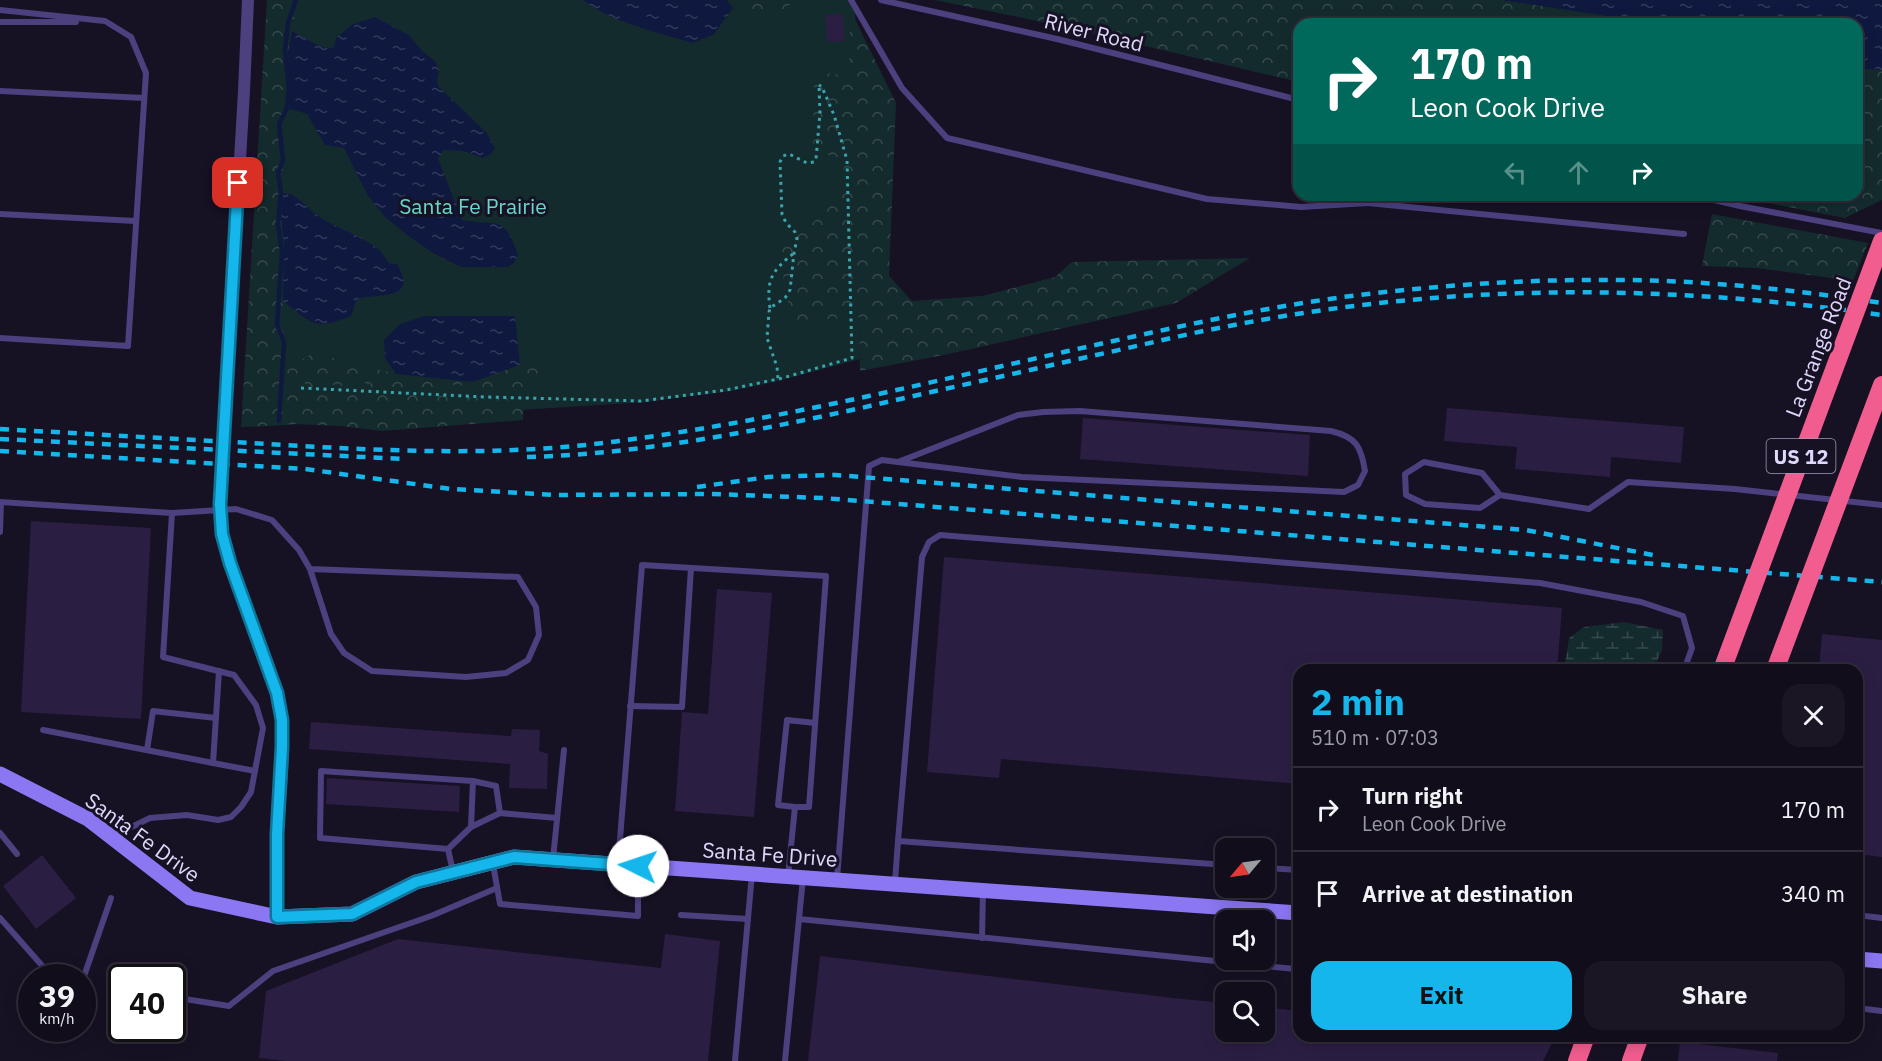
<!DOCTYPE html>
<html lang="en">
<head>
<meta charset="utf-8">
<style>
  body { margin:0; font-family:"IBM Plex Sans",sans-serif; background:#1a1624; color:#f1f3f6; height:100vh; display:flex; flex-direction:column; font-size:22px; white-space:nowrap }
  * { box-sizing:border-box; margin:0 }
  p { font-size:20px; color:#9c9ca3 }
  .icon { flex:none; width:33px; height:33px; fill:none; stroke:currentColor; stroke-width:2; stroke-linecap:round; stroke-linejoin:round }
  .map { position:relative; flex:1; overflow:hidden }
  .details { position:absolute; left:1293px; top:664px; width:570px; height:378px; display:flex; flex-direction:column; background:#110d1b; border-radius:18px; box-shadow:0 3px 15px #0003,0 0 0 2px #302d3a }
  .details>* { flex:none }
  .guide { position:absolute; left:1293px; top:18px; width:570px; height:183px; border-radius:18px; box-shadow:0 3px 15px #0003,0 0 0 2px #302d3a; background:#00695c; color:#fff; overflow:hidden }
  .needle { width:39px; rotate:241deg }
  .buttons { position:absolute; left:1215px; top:838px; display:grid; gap:12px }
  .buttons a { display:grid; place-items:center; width:60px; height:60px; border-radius:12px; background:#110d1b; box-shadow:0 3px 15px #0003,0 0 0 2px #302d3a; font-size:30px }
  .speed { position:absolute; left:18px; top:964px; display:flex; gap:12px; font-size:30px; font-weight:700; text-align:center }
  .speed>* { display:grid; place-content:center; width:78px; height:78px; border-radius:50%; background:#110d1b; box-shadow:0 3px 15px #0003,0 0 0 2px #302d3a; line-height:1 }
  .speed small { font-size:15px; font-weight:400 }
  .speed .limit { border:3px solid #111; border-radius:9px; background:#fff; color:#111 }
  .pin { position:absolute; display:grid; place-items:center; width:51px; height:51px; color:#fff; margin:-26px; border-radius:12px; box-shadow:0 3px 9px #0006 }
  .me { position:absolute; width:66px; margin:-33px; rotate:274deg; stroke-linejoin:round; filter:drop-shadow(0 0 4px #0008) }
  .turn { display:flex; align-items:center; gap:21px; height:126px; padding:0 18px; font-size:27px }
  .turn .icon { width:78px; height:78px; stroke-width:2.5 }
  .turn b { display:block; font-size:42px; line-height:51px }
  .lanes { display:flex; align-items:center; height:57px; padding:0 18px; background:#0003; justify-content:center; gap:30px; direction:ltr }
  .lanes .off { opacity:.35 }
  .round { display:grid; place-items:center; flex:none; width:63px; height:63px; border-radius:18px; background:#1a1624 }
  .headline { display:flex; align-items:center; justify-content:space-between; height:102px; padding:0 18px }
  h1 { font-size:36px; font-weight:700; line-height:45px; color:#14b6eb }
  .primary-button { display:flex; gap:12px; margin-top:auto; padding:12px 18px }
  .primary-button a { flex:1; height:69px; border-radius:18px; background:#14b6eb; color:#111; font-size:24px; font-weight:700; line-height:69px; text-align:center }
  .primary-button a+a { background:#1a1624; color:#f1f3f6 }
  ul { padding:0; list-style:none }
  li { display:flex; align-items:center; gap:18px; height:84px; padding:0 18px; border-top:2px solid #302d3a }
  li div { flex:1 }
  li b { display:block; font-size:22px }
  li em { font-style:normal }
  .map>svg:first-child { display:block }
  .green { fill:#142b2d }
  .forest { fill:url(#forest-crowns); fill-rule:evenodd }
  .wetland { fill:url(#wetland-marsh) }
  .water { fill:url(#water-ripples) }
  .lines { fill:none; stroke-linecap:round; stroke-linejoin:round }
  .stream { stroke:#0f193f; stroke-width:4.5 }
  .building { fill:#2b1e43 }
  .path { stroke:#3aa3ad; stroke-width:3; stroke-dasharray:3 4.5; stroke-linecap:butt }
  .lane { stroke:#4c407f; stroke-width:6 }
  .street { stroke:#4c407f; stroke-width:12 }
  .secondary { stroke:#8c77f3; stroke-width:15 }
  .highway { stroke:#f15d8e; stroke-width:18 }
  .rail { stroke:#14b6eb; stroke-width:4.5; stroke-dasharray:9 8; stroke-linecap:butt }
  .street-bridge { stroke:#4c407f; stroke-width:12 }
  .highway-bridge { stroke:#f15d8e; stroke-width:18 }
  .route-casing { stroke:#0d7699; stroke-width:15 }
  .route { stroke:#14b6eb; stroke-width:10 }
  .labels { text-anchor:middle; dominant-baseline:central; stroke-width:6; stroke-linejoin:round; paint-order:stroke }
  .shield { fill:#171124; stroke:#a49cbb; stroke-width:1.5 }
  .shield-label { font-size:20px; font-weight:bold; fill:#e1d7fc }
  .street-label { font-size:21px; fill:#e1d7fc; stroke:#171124 }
  .park-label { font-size:21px; fill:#69d6cb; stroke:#171124 }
</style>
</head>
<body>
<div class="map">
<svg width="1882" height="1061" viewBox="0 0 1882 1061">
  <defs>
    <pattern id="forest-crowns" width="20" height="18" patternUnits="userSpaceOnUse" patternTransform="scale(1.5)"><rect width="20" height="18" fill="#142b2d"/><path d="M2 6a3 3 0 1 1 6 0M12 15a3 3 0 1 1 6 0" fill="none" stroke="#36494c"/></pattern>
    <pattern id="wetland-marsh" width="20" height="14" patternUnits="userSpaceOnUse" patternTransform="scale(1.5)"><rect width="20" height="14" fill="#142b2d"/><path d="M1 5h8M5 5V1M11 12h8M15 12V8" fill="none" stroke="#36494c"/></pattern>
    <pattern id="water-ripples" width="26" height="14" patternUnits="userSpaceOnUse" patternTransform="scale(1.5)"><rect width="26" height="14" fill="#0f193f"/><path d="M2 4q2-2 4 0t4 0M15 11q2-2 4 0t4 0" fill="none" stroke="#323a5c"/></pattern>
  </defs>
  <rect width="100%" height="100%" fill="#171124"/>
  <!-- green -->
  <polygon class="green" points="271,0 855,0 860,359 786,379 732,391 646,402 253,427"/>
  <!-- forest -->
  <g class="forest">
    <path d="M267 0H298L288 52 290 109 281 125 289 144 282 172 284 183 281 219 284 242 282 290 287 369 313 353 396 374 472 382 503 369 534 361 544 369 520 392 504 395 480 386 449 385 427 389 422 395 524 399 523 420 382 431 341 426 296 424 241 427ZM297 374 302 377 306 386 320 390 329 384 339 386 345 385 349 378 354 375C361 378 370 386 371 394L297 392Z"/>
    <path d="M734 0H793C782 20 750 10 734 0Z"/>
    <polygon points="935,0 1503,0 1622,18 1646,24 1299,24 1299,82 1052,24"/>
    <polygon points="850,9 896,103 889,276 912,301 982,296 1055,277 1072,262 1250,258 1176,303 944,355 860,371 859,317 792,321 784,282 781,248 814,222 845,178 842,158 813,152 814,83 825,73 849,76"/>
    <polygon points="1857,68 1882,70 1882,200 1845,218 1727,195 1857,195"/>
    <polygon points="1712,214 1868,243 1853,281 1757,268 1702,266"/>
  </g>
  <!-- wetland -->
  <polygon class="wetland" points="1624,622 1663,630 1662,650 1653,670 1564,670 1569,638 1584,627"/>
  <!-- water -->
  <g class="water">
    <path d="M583 0H727L733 8 714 34 693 43C656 32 613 23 583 0Z"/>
    <polygon points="1503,0 1882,0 1882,70 1857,68 1857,24 1646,24 1622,18"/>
    <path d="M375 17 409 35 423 52 435 61 439 70 437 82 439 87 487 133 495 149 491 154 483 158 463 151 444 150 438 158 462 220C499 227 503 212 518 255L514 263 508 267H461L433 253 407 235 385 217 368 196 344 148 325 145 307 114 290 109 288 52 292 31C303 36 324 52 334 47L336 38 353 24Z"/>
    <path d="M283 193C297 193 308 209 318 216 338 229 359 234 377 248 382 252 385 257 389 263L397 264C419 301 380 293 357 299L351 316C315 331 312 324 283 301L284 242 281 219Z"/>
    <polygon points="424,316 515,316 520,365 472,382 396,374 385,358 384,340 400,324"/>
  </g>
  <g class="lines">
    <!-- stream -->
    <polyline class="stream" points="279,421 284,342 277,325 282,252 278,225 281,192 278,173 283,160 279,124 287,108 289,89 285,51 288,23 296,0"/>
  </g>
  <!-- building -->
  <g class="building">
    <polygon points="843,14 845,41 827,42 825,15"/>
    <polygon points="1447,408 1684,427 1681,463 1611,457 1610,477 1515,469 1517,447 1444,441"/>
    <polygon points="1083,418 1310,435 1308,476 1080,459"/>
    <polygon points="31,521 151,528 141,719 21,712"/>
    <polygon points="944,557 1562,608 1557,670 1299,670 1299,784 1001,759 999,778 927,772"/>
    <polygon points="717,589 772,593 754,817 675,811 682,712 708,714"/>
    <polygon points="1822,634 1882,640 1882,857 1857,854 1857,670 1819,670"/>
    <polygon points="311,722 511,736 512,729 540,730 539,751 548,754 547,789 509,788 510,764 309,749"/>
    <polygon points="327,778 460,786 459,812 326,804"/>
    <polygon points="42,855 76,898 36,929 3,886"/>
    <polygon points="665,934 720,941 708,1061 286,1061 259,1058 266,991 398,939 661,968"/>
    <polygon points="820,956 1182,999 1226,1003 1226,1032 1264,1032 1264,1007 1299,1011 1299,1036 1535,1036 1554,1039 1543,1061 808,1061"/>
    <polygon points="1680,1042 1778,1053 1777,1061 1678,1061"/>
  </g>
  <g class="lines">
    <!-- path -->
    <g class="path">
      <path d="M770 308C766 279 772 271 794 253"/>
      <polyline points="779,379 852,358 847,160 834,115 822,87 819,85"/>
      <polyline points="301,388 485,397 641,401 726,390 778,379 777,367 767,338 769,312 770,308 785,298 790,290 794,253 797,239 795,232 786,223 782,214 780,162 783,156 789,154 807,163 814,162 816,159 820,113 819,85"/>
    </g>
    <!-- lane -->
    <g class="lane">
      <polyline points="851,0 902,88 947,138 1207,199 1301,207 1368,203"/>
      <polyline points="881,0 1057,39 1299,100"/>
      <polyline points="0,10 105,21 131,37 146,73 128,346 0,338"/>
      <polyline points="0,22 76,22"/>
      <polyline points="0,91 144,98"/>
      <polyline points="1366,195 1368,203 1684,234"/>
      <polyline points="1693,195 1740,206 1882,233"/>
      <polyline points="0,214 136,221"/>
      <polyline points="1500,495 1482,473 1424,462 1405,474 1406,495 1425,504 1480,508 1500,495 1589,509 1628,482 1735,489 1882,505"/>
      <polyline points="0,502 172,513 163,657 234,675 256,705 263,728 251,792 241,807 231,817 218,820 187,815 150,818 111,837"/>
      <polyline points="172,513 236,509 272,520 299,550 310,569 331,634 344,653 372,671 466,677 506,673 528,660 539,635 536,607 518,577 310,569"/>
      <polyline points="0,532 1,503"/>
      <polyline points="630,706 682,707 691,568"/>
      <polyline points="43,730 213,763 219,671"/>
      <polyline points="147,750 153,711 216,718"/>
      <polyline points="213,763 255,771"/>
      <polyline points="473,781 496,786 500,813"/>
      <polyline points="795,807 778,805 787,720 815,723"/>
      <polyline points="0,833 17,854"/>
      <polyline points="448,849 471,827"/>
      <polyline points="553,859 564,750"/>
      <polyline points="493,864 500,904 638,916 638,866"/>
      <polyline points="618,864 642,565 826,576 809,807 795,807 788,876"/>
      <polyline points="1226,865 898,841 922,557 929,542 940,535 1540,583 1641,602 1683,616 1692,648 1684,670"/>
      <polyline points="1264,868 1299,870"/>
      <polyline points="453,872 448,849 320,838 321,771 473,781 471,827 500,813 557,818"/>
      <path d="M837 879 869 466 882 460 898 462 1022 477 1344 492 1358 485 1365 471C1361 446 1356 437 1331 431L1080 411 1043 412 1018 415 898 462"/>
      <polyline points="895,882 898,841"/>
      <polyline points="681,915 748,919"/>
      <polyline points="1857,915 1882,918"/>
      <polyline points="0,918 53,978"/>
      <polyline points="799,919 1295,969 1299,894"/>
      <polyline points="1857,930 1859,916"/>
      <polyline points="982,938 983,890"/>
      <polyline points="82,982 111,898"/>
      <polyline points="172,997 229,1006 273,971 431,916 497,888"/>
      <polyline points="1857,1008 1882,1011"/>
      <polyline points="735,1061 752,874"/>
      <polyline points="785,1061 803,878"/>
    </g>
    <!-- street -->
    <g class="street">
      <polyline points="244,91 248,0"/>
      <polyline points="277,834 277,917"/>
    </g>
    <!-- secondary -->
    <g class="secondary">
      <polyline points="0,774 88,819 190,898 277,917 352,914 416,882 514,857 1299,913"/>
      <polyline points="1857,959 1882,961"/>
    </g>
    <!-- highway -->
    <g class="highway">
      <polyline points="1577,1061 1586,1036"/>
      <polyline points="1631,1061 1640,1036"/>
    </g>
    <!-- rail -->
    <g class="rail">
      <path d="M0 429C89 434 178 439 267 444 384 451 503 457 619 441 771 421 919 385 1068 351 1164 330 1261 307 1359 295 1444 285 1530 279 1616 280 1705 280 1794 290 1882 303"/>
      <polyline points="0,439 404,459"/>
      <polyline points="0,451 305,469 451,489 556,495 712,494 823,498 1882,582"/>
      <path d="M527 457C640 454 751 432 861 408 939 390 1018 373 1096 355 1139 346 1181 335 1224 327 1444 283 1660 283 1882 315"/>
      <polyline points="697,487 768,477 836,475 1526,530 1658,556"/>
    </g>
    <!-- street-bridge -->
    <path class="street-bridge" d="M244 91 220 504C221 515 220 526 223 536 235 590 262 639 277 692 289 737 280 788 277 834"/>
    <!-- highway-bridge -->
    <g class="highway-bridge">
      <polyline points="1722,670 1882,241"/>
      <polyline points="1775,670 1882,385"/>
    </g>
  </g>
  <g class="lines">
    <!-- route casing -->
    <g class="route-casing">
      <polyline id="route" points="238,183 220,504 222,534 230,563 277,693 282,720 282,747 277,834 277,917 352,914 416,882 514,857 638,866"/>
    </g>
    <!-- route -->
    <use href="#route" class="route"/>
  </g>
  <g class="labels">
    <!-- shield labels -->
    <rect class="shield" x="1766.5" y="439" width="69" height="34" rx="4.5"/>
    <g class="shield-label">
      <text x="1801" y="456">US 12</text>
    </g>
    <!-- street labels -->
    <g class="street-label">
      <text transform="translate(1094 32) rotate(14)">River Road</text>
      <text transform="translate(1818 347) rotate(-69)">La Grange Road</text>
      <text transform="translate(143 837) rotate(36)">Santa Fe Drive</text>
      <text transform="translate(770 854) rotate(4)">Santa Fe Drive</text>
    </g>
    <!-- park labels -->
    <g class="park-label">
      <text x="473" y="206">Santa Fe Prairie</text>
    </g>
  </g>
</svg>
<div class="buttons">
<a><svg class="needle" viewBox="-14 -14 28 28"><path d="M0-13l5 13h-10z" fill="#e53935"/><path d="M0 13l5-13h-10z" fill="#9c9ca3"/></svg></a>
<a><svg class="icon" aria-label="sound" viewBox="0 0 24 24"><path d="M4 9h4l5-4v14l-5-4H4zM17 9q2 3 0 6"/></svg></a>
<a><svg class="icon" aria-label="search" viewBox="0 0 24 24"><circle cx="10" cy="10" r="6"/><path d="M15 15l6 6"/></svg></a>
</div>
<div class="speed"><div>39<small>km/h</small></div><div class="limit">40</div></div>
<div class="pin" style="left:238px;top:183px;background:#d93025"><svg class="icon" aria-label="arrive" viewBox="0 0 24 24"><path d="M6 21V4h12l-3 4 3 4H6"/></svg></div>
<svg class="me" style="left:638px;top:866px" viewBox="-20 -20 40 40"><circle r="19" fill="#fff"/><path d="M0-13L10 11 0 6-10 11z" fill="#14b6eb"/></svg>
<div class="guide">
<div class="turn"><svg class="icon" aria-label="right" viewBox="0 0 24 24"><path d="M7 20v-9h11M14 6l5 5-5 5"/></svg><div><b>170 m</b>Leon Cook Drive</div></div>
<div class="lanes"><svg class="icon off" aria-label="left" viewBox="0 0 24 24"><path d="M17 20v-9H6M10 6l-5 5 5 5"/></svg><svg class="icon off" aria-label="ahead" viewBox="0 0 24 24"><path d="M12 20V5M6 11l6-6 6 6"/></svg><svg class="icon" aria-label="right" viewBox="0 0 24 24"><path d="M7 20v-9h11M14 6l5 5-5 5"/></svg></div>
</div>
<section class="details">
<div class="headline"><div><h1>2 min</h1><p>510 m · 07:03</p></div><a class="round"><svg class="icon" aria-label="close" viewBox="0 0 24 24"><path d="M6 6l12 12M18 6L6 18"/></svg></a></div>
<ul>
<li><svg class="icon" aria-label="right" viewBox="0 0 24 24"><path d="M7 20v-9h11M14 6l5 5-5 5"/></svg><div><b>Turn right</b><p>Leon Cook Drive</p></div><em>170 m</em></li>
<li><svg class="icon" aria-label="arrive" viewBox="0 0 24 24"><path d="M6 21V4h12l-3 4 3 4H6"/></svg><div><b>Arrive at destination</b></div><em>340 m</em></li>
</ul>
<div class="primary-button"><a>Exit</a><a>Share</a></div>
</section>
</div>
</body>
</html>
